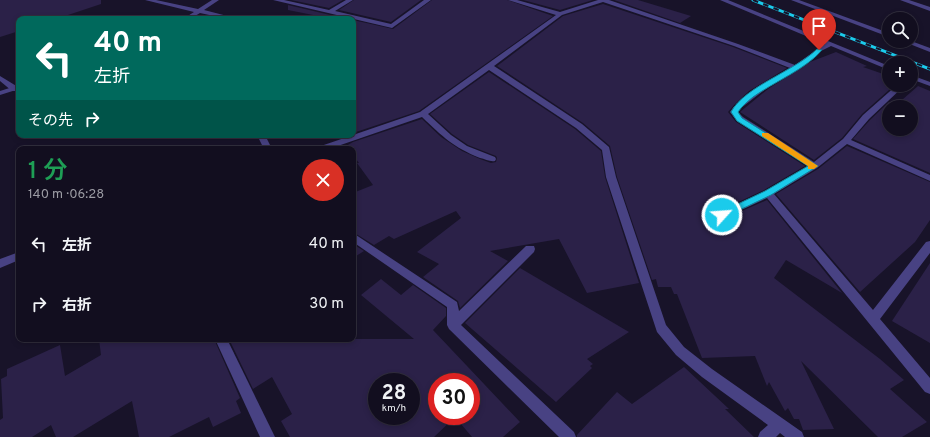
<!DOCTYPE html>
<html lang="ja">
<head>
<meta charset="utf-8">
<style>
  body { margin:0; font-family:Overpass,"Noto Sans JP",sans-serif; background:#1b1728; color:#f1f3f6; height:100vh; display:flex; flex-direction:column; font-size:15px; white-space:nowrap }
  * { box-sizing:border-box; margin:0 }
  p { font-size:13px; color:#9c9ca4 }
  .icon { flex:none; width:22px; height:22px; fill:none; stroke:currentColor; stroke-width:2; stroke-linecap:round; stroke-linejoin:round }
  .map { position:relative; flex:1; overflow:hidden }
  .panel { position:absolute; left:16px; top:146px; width:340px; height:196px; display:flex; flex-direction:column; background:#120e1f; border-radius:8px; box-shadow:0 2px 6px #0003,0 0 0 1px #312e3d }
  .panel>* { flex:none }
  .banner { position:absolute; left:16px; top:16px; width:340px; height:122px; border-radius:8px; box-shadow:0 2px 6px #0003,0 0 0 1px #312e3d; background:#00695c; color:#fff; overflow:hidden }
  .buttons { position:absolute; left:882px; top:12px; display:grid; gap:8px }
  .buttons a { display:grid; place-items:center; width:36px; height:36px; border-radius:50%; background:#120e1f; box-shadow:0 2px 6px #0003,0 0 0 1px #312e3d; font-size:20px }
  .speed { position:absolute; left:368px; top:373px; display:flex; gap:8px; font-size:20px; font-weight:700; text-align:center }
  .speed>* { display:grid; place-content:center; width:52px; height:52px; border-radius:50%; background:#120e1f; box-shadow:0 2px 6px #0003,0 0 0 1px #312e3d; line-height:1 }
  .speed small { font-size:10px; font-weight:400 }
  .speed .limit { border:6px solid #d22; background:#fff; color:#111 }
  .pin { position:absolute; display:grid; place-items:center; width:34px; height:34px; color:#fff; margin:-41px -17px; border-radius:50% 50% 50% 0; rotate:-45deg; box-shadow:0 0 4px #0007 }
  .pin .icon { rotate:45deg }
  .me { position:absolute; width:44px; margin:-22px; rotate:64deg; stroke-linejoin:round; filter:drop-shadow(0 0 3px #0008) }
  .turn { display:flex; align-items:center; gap:14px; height:84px; padding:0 12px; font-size:18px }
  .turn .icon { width:52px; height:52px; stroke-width:2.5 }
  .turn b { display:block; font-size:28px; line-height:34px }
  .then { display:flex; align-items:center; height:38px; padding:0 12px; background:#0003; gap:8px; font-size:15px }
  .round { display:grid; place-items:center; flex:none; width:42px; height:42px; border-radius:21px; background:#1b1728 }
  .head { display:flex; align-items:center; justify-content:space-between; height:68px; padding:0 12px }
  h1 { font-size:24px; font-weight:600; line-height:30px; color:#1e9e55 }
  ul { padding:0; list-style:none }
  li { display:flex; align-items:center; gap:12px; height:60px; padding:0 12px }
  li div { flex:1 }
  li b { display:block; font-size:15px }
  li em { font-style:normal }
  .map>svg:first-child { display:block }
  .building { fill:#2b2148; fill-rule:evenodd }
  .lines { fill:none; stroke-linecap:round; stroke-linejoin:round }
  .service { fill:#484283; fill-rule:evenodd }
  .minor { fill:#484283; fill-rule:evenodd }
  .rail-casing { stroke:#1bcbeb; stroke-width:3 }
  .rail { stroke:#181329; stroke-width:2; stroke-dasharray:5.5; stroke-linecap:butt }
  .route { fill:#1bcbeb; stroke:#128499 }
  .slow { fill:#f59e0b }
</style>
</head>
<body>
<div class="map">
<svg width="930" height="437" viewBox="0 0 930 437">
  <rect width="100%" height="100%" fill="#181329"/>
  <!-- building -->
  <g class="building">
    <polygon points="0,0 101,0 101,4 56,19 19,19 19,31 0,37"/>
    <polygon points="291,0 343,0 329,8"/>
    <polygon points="354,0 421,0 391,22 339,10"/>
    <polygon points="432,0 507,0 553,16 419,111 353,133 353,20 393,29"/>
    <polygon points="523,0 593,0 560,10"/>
    <polygon points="614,0 638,0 691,16 680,23"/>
    <polygon points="603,4 733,47 787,68 749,91 735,104 728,112 736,122 805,166 764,190 717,212 716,215 721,219 726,218 767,200 842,293 786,260 774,278 880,359 904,380 890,389 927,422 902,437 878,437 801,361 834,429 803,430 799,419 794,419 788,408 785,411 769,382 767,386 755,356 702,358 677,294 674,294 671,287 658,287 656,279 652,280 617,177 610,146 583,123 497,66 563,16"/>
    <polygon points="288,5 347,19 333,19 288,10"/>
    <polygon points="836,52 867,66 863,67 889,76 889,90 862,114 842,138 814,160 740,112 768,89 810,62"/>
    <polygon points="489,72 575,129 601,151 605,177 639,283 587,293 559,239 490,251 508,261 460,308 458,301 423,277 439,264 417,252 461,218 456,211 394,239 389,236 374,245 353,232 353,193 373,185 357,163 359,163 353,155 353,149 348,149 346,146 353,142 422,119 441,137 462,151 480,159 491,163 496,162 497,158 496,156 468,145 452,134 430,114"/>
    <polygon points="918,86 930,91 930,173 853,139 870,120 889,102 889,129 911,129 911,107 894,107"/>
    <polygon points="847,146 930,182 930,220 915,242 860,292 776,194 818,169"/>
    <polygon points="353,244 364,251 353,258"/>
    <polygon points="930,263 930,343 892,321"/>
    <polygon points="520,268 629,332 587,359 593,364 590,366 592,368 556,402 465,323"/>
    <path d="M381 279 401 295 413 285 446 308V316L433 330 520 422 503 437H472L455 417 434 437H290L281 421 292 414 272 377 253 389 229 339H414L361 295ZM377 382H411V416H377ZM437 382H471V416H437Z"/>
    <polygon points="99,339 214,339 240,398 236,401 241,413 213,427 209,417 169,437 139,437 132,401 73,437 56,437 51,425 32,437 0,437 0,420 3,418 1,379 7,376 7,369 60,345 65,376 101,355"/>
    <polygon points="684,367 729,409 725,409 754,437 577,437 577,435 617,392 632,404"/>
  </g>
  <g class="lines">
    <!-- service -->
    <polygon class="service" points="0,76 18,87 18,91 12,91 0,81"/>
    <!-- minor -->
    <g class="minor">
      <polygon points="145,0 156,0 198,9 212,0 219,0 204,10 239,19 228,19 200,13 190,19 183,19 194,12"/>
      <polygon points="273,0 284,0 329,10 346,0 353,0 335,11 391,24 424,0 431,0 392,28"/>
      <path d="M508 0H517L560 12 598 0H609L738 44 795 65 825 44 720 0H728L889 66V70L831 46 821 51 813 59 767 88 741 108 738 112 743 117 814 162 843 139 863 115 897 85H905L869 119 851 140 930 175V181L847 144 817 168 774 194 873 310 926 242 930 241V253L880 319 930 378V394L925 392 767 198 726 217 722 218 717 215 718 213 765 191 808 166 737 121 730 112C744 92 770 80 790 68L734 46 603 2 562 15 494 66 582 124 609 147 616 177 666 325 684 347 712 369 802 432 804 437H785L780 433 776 437H758L760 432 768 425 702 377 676 355 657 332 606 177 602 150 576 128 489 70 428 114 451 135 467 146 495 157 496 159 495 161C490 162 485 159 480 158 453 147 443 137 422 117L329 149H317L318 147 420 112 556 15Z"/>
      <polygon points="791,0 799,0 889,33 889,37"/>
      <polygon points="900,0 909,0 930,7 930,11"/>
      <polygon points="902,41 911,41 930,48 930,52"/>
      <polygon points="911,75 930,82 930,86 911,79"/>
      <polygon points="19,85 19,89 0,95 0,91"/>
      <polygon points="257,135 265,135 272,149 264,149"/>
      <polygon points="353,233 457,302 459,311 526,246 534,246 535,249 534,252 461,325 574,432 576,437 559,437 449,329 447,325 447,307 353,242"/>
      <polygon points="19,252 19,260 0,268 0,259"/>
      <polygon points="215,339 227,339 275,437 260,437"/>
    </g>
    <!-- rail casing -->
    <g class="rail-casing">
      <polyline id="rail" points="753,0 930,69"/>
    </g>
    <!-- rail -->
    <use href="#rail" class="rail"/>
  </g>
  <!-- route -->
  <path class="route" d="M817 49 822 50C806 69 774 82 753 97 747 102 742 106 738 112L742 118 818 166 771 195 725 217H719L717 215 719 213 765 191 808 166 737 121 731 112C745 86 795 71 817 49Z"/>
  <!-- slow -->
  <polygon class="slow" points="762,133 768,133 818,166 814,169 808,169 808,166 762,136"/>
</svg>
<div class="buttons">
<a><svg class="icon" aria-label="search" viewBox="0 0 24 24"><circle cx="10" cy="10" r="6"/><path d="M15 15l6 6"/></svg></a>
<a>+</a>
<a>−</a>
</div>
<div class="speed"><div>28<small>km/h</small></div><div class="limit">30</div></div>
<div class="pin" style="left:819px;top:50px;background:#d93025"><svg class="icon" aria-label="arrive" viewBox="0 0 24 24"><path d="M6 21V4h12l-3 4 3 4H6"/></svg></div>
<svg class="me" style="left:722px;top:215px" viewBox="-20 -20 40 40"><circle r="17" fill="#1bcbeb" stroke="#fff" stroke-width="3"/><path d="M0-11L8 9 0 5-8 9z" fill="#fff"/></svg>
<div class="banner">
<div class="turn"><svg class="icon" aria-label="left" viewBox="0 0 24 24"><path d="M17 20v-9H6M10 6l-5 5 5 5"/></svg><div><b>40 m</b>左折</div></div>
<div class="then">その先<svg class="icon" aria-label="right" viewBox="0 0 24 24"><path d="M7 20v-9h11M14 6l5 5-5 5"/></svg></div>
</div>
<section class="panel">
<div class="head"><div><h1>1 分</h1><p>140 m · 06:28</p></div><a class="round" style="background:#d93025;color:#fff"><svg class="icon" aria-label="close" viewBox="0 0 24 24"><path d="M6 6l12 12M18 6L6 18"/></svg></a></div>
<ul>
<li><svg class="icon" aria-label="left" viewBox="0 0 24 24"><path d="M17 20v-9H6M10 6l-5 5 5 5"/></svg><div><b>左折</b></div><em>40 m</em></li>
<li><svg class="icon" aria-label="right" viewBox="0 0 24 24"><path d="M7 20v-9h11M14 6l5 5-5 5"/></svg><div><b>右折</b></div><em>30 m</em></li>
</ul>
</section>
</div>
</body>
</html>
